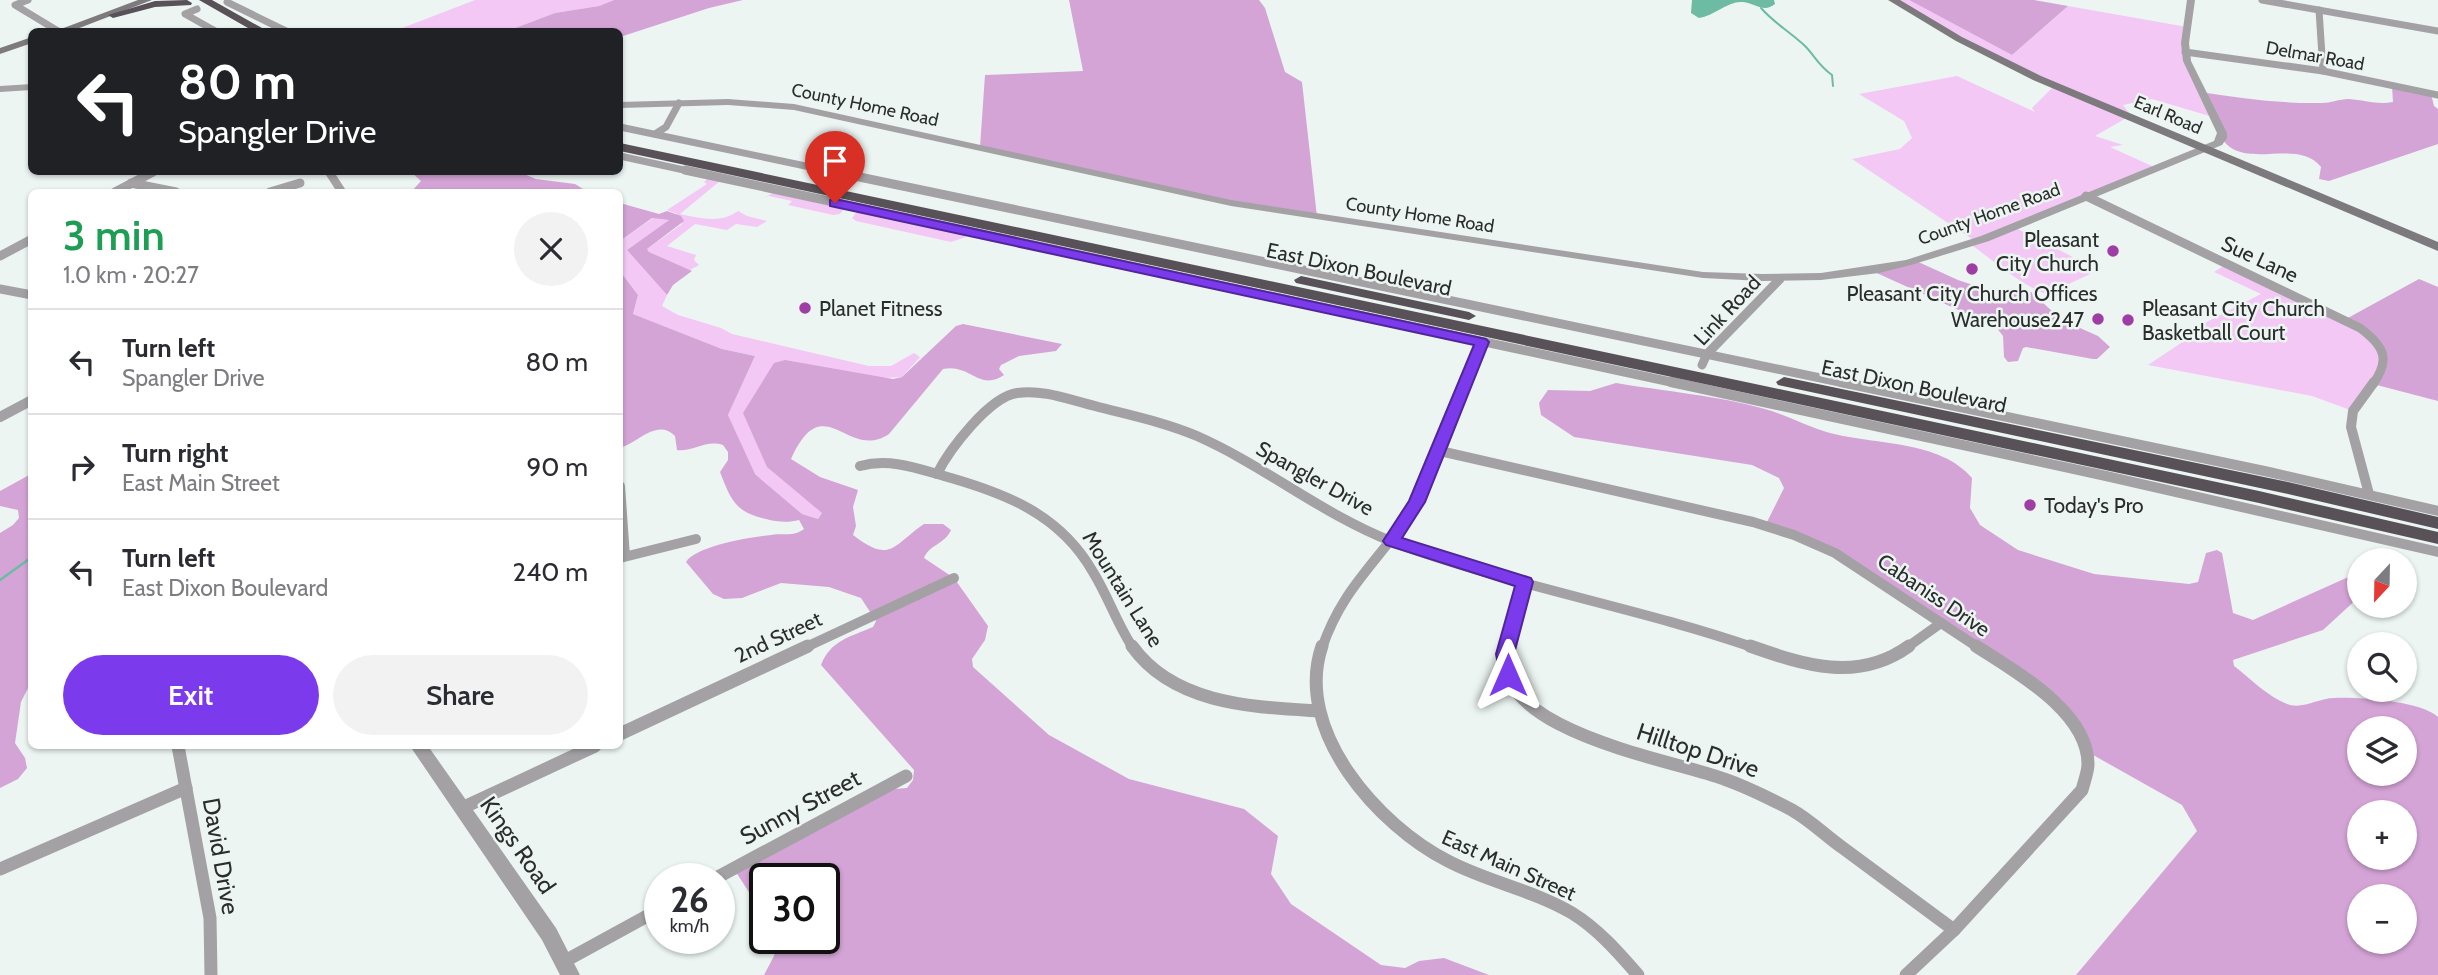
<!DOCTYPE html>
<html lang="en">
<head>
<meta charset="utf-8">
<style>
  body { margin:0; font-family:Cabin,sans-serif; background:#f2f2f3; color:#2b2b33; height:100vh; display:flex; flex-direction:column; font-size:26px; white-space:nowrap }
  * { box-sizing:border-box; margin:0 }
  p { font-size:23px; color:#7c7c81 }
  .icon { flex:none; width:38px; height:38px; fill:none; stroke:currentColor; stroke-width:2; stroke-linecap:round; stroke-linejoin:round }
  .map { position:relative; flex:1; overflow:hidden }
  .panel { position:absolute; left:28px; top:189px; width:595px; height:560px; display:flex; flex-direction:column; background:#fff; border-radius:10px; box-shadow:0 2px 5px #0004 }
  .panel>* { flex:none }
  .banner { position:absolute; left:28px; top:28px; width:595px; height:147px; border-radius:10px; box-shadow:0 2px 5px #0004; background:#202124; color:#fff; overflow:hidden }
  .needle { width:46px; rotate:202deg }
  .tools { position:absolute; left:2347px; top:548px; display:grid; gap:14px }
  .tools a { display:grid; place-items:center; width:70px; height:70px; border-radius:50%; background:#fff; box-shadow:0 2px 5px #0004; font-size:35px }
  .speed { position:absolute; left:644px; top:863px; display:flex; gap:14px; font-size:35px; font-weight:700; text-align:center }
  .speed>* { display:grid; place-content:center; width:91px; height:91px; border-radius:50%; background:#fff; box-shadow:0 2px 5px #0004; line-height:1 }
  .speed small { font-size:18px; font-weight:400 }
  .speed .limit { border:4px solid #111; border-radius:10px; background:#fff; color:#111 }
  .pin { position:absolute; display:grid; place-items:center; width:60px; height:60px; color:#fff; margin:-72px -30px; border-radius:50% 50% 50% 0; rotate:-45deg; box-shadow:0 0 7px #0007 }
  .pin .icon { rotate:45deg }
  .me { position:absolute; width:77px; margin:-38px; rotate:0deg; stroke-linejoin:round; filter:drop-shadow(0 0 5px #0008) }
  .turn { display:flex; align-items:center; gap:24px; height:147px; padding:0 35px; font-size:32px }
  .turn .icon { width:91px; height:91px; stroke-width:2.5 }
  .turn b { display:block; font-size:49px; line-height:60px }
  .round { display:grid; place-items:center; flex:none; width:74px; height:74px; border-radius:37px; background:#f2f2f3 }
  .summary { display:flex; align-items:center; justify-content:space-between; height:119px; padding:0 35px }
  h1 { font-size:42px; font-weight:600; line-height:52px; color:#1e9e55 }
  .cta { display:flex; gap:14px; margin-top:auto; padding:14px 35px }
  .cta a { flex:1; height:80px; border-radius:42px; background:#7c3aed; color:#fff; font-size:28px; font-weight:600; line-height:80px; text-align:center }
  .cta a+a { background:#f2f2f3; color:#2b2b33 }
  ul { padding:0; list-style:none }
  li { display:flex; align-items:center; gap:21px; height:105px; padding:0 35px; border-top:2px solid #e1e1e2 }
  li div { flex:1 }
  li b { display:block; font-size:26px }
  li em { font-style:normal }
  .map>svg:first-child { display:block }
  .green { fill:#f3c8f5 }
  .forest { fill:#d4a4d6; fill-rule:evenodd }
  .water { fill:#6cbba2 }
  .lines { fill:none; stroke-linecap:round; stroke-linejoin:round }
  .stream-far1 { stroke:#6cbba2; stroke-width:2 }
  .stream { stroke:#6cbba2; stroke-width:2.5 }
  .minor-far3 { stroke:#a3a1a4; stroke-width:7 }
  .minor-far2 { stroke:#a3a1a4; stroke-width:9 }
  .minor-far1 { stroke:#a3a1a4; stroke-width:10 }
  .minor { stroke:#a3a1a4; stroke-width:13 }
  .tertiary { fill:#a3a1a4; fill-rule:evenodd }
  .secondary { fill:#7d7a7e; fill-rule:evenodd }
  .trunk { fill:#585258; fill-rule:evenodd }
  .route { fill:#7c3aed; stroke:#51269a; stroke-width:2 }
  .poi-dot { fill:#9e3ea5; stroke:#ecf5f2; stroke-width:2.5 }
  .labels { text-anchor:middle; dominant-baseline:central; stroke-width:5; stroke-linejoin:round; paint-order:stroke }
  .far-street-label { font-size:18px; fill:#2a2d2c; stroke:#ecf5f2 }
  .poi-label { font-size:21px; fill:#2a2d2c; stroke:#ecf5f2; text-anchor:start }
  .street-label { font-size:21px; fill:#2a2d2c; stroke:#ecf5f2 }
  .near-street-label { font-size:24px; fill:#2a2d2c; stroke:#ecf5f2 }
</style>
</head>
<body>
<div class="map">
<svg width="2438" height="975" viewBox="0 0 2438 975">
  <rect width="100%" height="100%" fill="#ecf5f2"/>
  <!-- green -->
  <g class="green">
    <polygon points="475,0 614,0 599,6 555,13 507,31 392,32"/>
    <path d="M1893 0H1909L2012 55 2068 6 2187 27 2185 52 2213 117 2152 99 2123 105 2130 114 2128 117 2095 136 2123 145 2110 147 2154 167 2014 227 2071 256 2090 274 2056 290 2065 296C2039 302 1992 259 1970 244L1975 241 1852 159 1900 149 1912 138 1904 121 1859 94 1957 76 2035 112 2032 108 2054 86Z"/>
    <path d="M707 179 720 181 680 214C699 218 721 224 738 211L747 216 767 221 757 227 736 224 727 230 695 224 667 246 696 255 694 260 699 265 688 271 649 252 647 249 682 224 677 214 667 210 707 184 704 182Z"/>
    <polygon points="773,193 842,208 843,210 840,214 833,215 788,205 792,201 769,196 764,198"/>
    <polygon points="866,212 964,234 966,237 951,242 856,221 852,218 856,213"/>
    <polygon points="653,218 669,220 627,250 667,295 662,306 678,315 721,328 732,334 869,366 891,366 914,353 920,357 902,377 882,378 743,413 822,513 818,519 802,514 754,473 728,415 755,356 722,349 633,314 638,295 620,271 620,241"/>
    <polygon points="2225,265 2366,331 2386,360 2353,411 2312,396 2148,365 2187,339 2193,329 2261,294 2214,272"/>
  </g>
  <!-- forest -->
  <g class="forest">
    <polygon points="614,0 743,0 709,8 620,37 620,32 507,31 555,13 599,6"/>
    <polygon points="1069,0 1259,0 1265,8 1285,72 1302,82 1317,217 1271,210 980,147 985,75 1083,71"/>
    <polygon points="1909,0 2034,0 2068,6 2012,55"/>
    <path d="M2392 86 2431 94 2434 106 2438 109V144L2329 181 2319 179 2321 167C2301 141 2259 163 2233 149 2216 139 2208 109 2200 92 2241 98 2281 104 2322 103 2331 103 2339 99 2349 99 2363 100 2379 105 2393 102Z"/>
    <polygon points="411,172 519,172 536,179 575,184 588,192 411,192 421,181"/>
    <polygon points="620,203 659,214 667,211 681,216 684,221 647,249 649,252 692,271 673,285 667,295 627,250 669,220 652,218 620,241"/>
    <polygon points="1914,260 1958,280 1985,289 2016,288 2031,292 2062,320 2098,336 2110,347 2097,359 2093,359 2026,347 2023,348 2018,361 2008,362 2004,357 2003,336 1996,327 1870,270"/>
    <path d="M620 271 638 295 633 314 722 349 755 356 728 415 755 474 802 514 818 519 822 513 767 467 743 413 774 363 785 360 893 379 902 377 956 326 963 324 1062 344 1056 351 1019 356 1001 365 999 369 1004 375C979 392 970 363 943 369L889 434C847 462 824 386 791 459L820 477 858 490 853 507 856 526 853 535C891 564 892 546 924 524H943L951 530C945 544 929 545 924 558L954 578 988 626 985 640 972 659 973 667 1049 735 1129 779 1244 809 1278 836 1271 874 1291 904 1381 965 1405 968 1419 961 1444 958 1489 975H764L774 956 778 938H824V878H765V917L734 869 880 790 907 788 913 780 914 770 821 665C831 640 850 637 873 627L876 621 861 598 829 587 781 583 742 598 724 599 713 594 686 562C696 546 751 537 771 535 783 533 794 537 804 529L799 520C788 523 777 522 766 519 735 512 731 500 720 472L728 460V452L723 445C706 439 693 452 677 450L675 436C657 418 638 443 620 448Z"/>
    <polygon points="2419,279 2438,287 2438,401 2373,384 2384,369 2381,350 2346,319"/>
    <path d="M1616 383C1663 391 1720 396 1765 409 1787 415 1808 427 1830 433 1875 445 1940 440 1972 478L1970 508 1980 525 2018 550 2094 574 2189 584 2198 582 2206 553 2217 550 2222 553 2233 613 2253 620 2355 574 2359 569V597L2323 630 2233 660 2234 666C2250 678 2268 697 2287 704 2302 710 2319 698 2334 698 2359 697 2421 701 2438 717V975H2076L2197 831 2182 805 2086 751 2053 700 1851 563 1765 526 1784 488 1779 478 1752 465 1574 437 1541 415 1539 403 1548 390 1590 391ZM2359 728H2404V774H2359ZM2359 812H2404V858H2359ZM2359 896H2404V942H2359Z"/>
    <polygon points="31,474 31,682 21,702 15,743 25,758 27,768 18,779 0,788 0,533 13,525 19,518 18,510 0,506 0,491"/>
  </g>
  <!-- water -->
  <path class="water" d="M1692 0H1774L1775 4C1763 14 1754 2 1742 2 1728 1 1714 16 1699 18L1691 13Z"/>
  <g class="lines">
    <!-- stream-far1 -->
    <path class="stream-far1" d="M1761 8C1774 23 1790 32 1805 46 1815 56 1818 65 1832 75L1833 86"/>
    <!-- stream -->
    <polyline class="stream" points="0,580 32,557"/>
    <!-- minor-far3 -->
    <g class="minor-far3">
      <polyline points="28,0 15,5 58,31"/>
      <polyline points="2262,0 2438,31"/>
      <polyline points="227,2 288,32"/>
      <polyline points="197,9 185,14 217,32"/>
      <polyline points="2319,10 2323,71"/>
      <polyline points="2185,52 2323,71 2438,95"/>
      <polyline points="620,127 834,172"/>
      <polyline points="655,134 666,127 679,103"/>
      <polyline points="620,156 693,172"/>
    </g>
    <!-- minor-far2 -->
    <g class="minor-far2">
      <polyline points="685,170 1680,384"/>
      <polyline points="826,170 1849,384"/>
      <polyline points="131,183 176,192"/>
      <polyline points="115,192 153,172"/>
      <polyline points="270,192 300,183"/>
      <path d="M2086 196 2360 328C2384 346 2391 359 2373 384"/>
      <polyline points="0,256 32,239"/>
      <polyline points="0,289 32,295"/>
      <polyline points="1702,365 1707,354 1780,279"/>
      <polyline points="1466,384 1482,342"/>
    </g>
    <!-- minor-far1 -->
    <g class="minor-far1">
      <polyline points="1671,382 2106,476 2438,552"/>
      <polyline points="1841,382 2269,472 2438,511"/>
      <polyline points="0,417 32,400"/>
      <polyline points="1440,451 1753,522 1794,535 1835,553 1979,648"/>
      <path d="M860 466C889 458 916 468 944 476 1005 493 1060 514 1093 572 1108 596 1117 624 1133 648"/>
      <path d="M937 474C949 450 989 397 1017 393 1043 389 1070 400 1095 406 1129 415 1164 422 1197 436 1265 466 1323 515 1393 542 1511 586 1636 607 1755 648"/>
      <polyline points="620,486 625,556"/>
      <polyline points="2369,494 2351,427 2353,411 2374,382"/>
      <polyline points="620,558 696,539"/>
      <polyline points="804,648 954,578"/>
      <path d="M1322 648C1342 590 1373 567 1406 519 1434 477 1450 429 1467 382"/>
      <polyline points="1507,648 1524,582"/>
      <polyline points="1906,648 1941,623"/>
    </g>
    <!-- minor -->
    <g class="minor">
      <path d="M1132 646C1174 705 1254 707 1319 711"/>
      <path d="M1322 646C1293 731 1379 826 1448 861 1488 882 1533 890 1572 913 1598 929 1618 952 1638 975"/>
      <path d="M1507 646C1485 731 1671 759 1724 779 1747 787 1771 799 1792 810 1810 820 1826 836 1843 848 1880 875 1917 903 1954 930"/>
      <path d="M1750 646C1804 665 1858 683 1909 646"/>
      <polyline points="620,734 808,646"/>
      <polyline points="178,746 210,918 211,975"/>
      <polyline points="462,808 595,746"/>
      <polyline points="0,869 186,788"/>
      <polyline points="716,878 906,776"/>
      <polyline points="565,961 660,909"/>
      <path d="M1906 975 1954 930 2082 790C2084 782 2088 772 2088 764 2088 711 2014 671 1976 646"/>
    </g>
    <!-- tertiary -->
    <g class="tertiary">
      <polygon points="2187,0 2195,0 2189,43 2191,61 2227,133 2227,138 2222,145 1989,241 1911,265 1879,273 1821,280 1762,281 1703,278 1231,206 794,110 728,105 620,108 620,102 728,99 794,104 1231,200 1703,272 1762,274 1821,273 1906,260 1981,236 2214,141 2217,133 2183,61 2181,43"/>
      <polygon points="32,84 32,90 0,92 0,86"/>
      <polygon points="324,172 334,172 347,192 337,192"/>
      <polygon points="410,746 428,746 556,928 580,975 560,975 542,940"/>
    </g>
    <!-- secondary -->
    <g class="secondary">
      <polygon points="138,0 152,0 69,32 53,32"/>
      <polygon points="1888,0 1900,0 1962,37 2041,76 2438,242 2438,251 2033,80 1956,41"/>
      <polygon points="32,37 32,43 0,54 0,48"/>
    </g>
    <!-- trunk -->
    <g class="trunk">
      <polygon points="187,0 192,3 191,5 155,7 113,18 108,15 155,1"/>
      <polygon points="199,0 212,0 269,32 255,32"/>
      <polygon points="620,143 2259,491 2438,532 2438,544 2259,503 620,151"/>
      <polygon points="1301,276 1469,312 1476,316 1469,320 1296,283 1294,280"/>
      <polygon points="1784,377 2288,482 2438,517 2438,529 2288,494 1778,385 1776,382"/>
    </g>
  </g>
  <!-- route -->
  <polygon class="route" points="835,199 1486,339 1489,342 1425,502 1402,538 1531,578 1533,582 1514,654 1517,675 1514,680 1501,680 1496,654 1515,586 1386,545 1383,541 1409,501 1474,345 830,206 830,200"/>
  <!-- markers -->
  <g class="poi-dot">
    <circle cx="2113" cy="251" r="7"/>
    <circle cx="1972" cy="269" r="7"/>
    <circle cx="805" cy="308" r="7"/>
    <circle cx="2098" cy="319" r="7"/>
    <circle cx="2128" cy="320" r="7"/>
    <circle cx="2030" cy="505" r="7"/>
  </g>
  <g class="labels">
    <!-- far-street labels -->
    <g class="far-street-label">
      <text transform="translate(2315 56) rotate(10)">Delmar Road</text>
      <text transform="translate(865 105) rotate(12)">County Home Road</text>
      <text transform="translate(2168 115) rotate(23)">Earl Road</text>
      <text transform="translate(1989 214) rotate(-20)">County Home Road</text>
      <text transform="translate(1420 215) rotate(9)">County Home Road</text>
    </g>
    <!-- poi labels -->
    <g class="poi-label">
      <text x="2099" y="239" text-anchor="end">Pleasant<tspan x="2099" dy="24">City Church</tspan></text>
      <text x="1972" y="293" text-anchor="middle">Pleasant City Church Offices</text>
      <text x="819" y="308">Planet Fitness</text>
      <text x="2142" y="308">Pleasant City Church<tspan x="2142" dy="24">Basketball Court</tspan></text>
      <text x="2084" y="319" text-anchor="end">Warehouse247</text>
      <text x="2044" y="505">Today's Pro</text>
    </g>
    <!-- street labels -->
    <g class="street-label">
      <text transform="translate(2260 259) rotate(25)">Sue Lane</text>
      <text transform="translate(1359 269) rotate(12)">East Dixon Boulevard</text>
      <text transform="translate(1727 310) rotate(-47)">Link Road</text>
      <text transform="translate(1914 386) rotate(12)">East Dixon Boulevard</text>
      <text transform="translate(1315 478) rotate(29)">Spangler Drive</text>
      <text transform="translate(1123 589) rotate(58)">Mountain Lane</text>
      <text transform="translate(1934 595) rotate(34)">Cabaniss Drive</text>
      <text transform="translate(778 637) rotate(-25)">2nd Street</text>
      <text transform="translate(1509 865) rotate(24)">East Main Street</text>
    </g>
    <!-- near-street labels -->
    <g class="near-street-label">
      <text transform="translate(1698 750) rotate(18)">Hilltop Drive</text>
      <text transform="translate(800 807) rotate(-28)">Sunny Street</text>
      <text transform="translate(518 845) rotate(55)">Kings Road</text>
      <text transform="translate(221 856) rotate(80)">David Drive</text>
    </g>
  </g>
</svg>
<div class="tools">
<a><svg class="needle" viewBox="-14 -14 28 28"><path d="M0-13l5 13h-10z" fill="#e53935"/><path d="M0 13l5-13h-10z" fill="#7c7c81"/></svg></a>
<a><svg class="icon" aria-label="search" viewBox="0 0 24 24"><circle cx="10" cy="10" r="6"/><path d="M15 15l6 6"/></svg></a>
<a><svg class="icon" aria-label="layers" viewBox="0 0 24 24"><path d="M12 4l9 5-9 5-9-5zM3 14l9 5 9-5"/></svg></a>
<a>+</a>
<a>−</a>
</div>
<div class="speed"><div>26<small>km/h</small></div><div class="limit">30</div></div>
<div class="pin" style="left:835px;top:203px;background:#d93025"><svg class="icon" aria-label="arrive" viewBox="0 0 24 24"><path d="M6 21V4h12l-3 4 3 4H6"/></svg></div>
<svg class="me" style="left:1508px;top:675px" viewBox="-20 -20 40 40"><path d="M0-17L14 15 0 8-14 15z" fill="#7c3aed" stroke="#fff" stroke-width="4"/></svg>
<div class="banner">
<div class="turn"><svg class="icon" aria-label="left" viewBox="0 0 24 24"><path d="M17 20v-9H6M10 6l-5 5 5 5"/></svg><div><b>80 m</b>Spangler Drive</div></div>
</div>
<section class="panel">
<div class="summary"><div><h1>3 min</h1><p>1.0 km · 20:27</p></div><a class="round"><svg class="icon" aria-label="close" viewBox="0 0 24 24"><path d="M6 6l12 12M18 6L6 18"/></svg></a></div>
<ul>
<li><svg class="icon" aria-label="left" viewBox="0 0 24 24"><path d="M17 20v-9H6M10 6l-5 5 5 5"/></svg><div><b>Turn left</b><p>Spangler Drive</p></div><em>80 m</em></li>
<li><svg class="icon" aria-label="right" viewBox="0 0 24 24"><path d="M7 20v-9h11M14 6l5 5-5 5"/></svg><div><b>Turn right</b><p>East Main Street</p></div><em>90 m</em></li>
<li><svg class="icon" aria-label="left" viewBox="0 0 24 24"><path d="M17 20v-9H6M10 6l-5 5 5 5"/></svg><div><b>Turn left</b><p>East Dixon Boulevard</p></div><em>240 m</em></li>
</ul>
<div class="cta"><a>Exit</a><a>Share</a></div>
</section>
</div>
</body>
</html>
